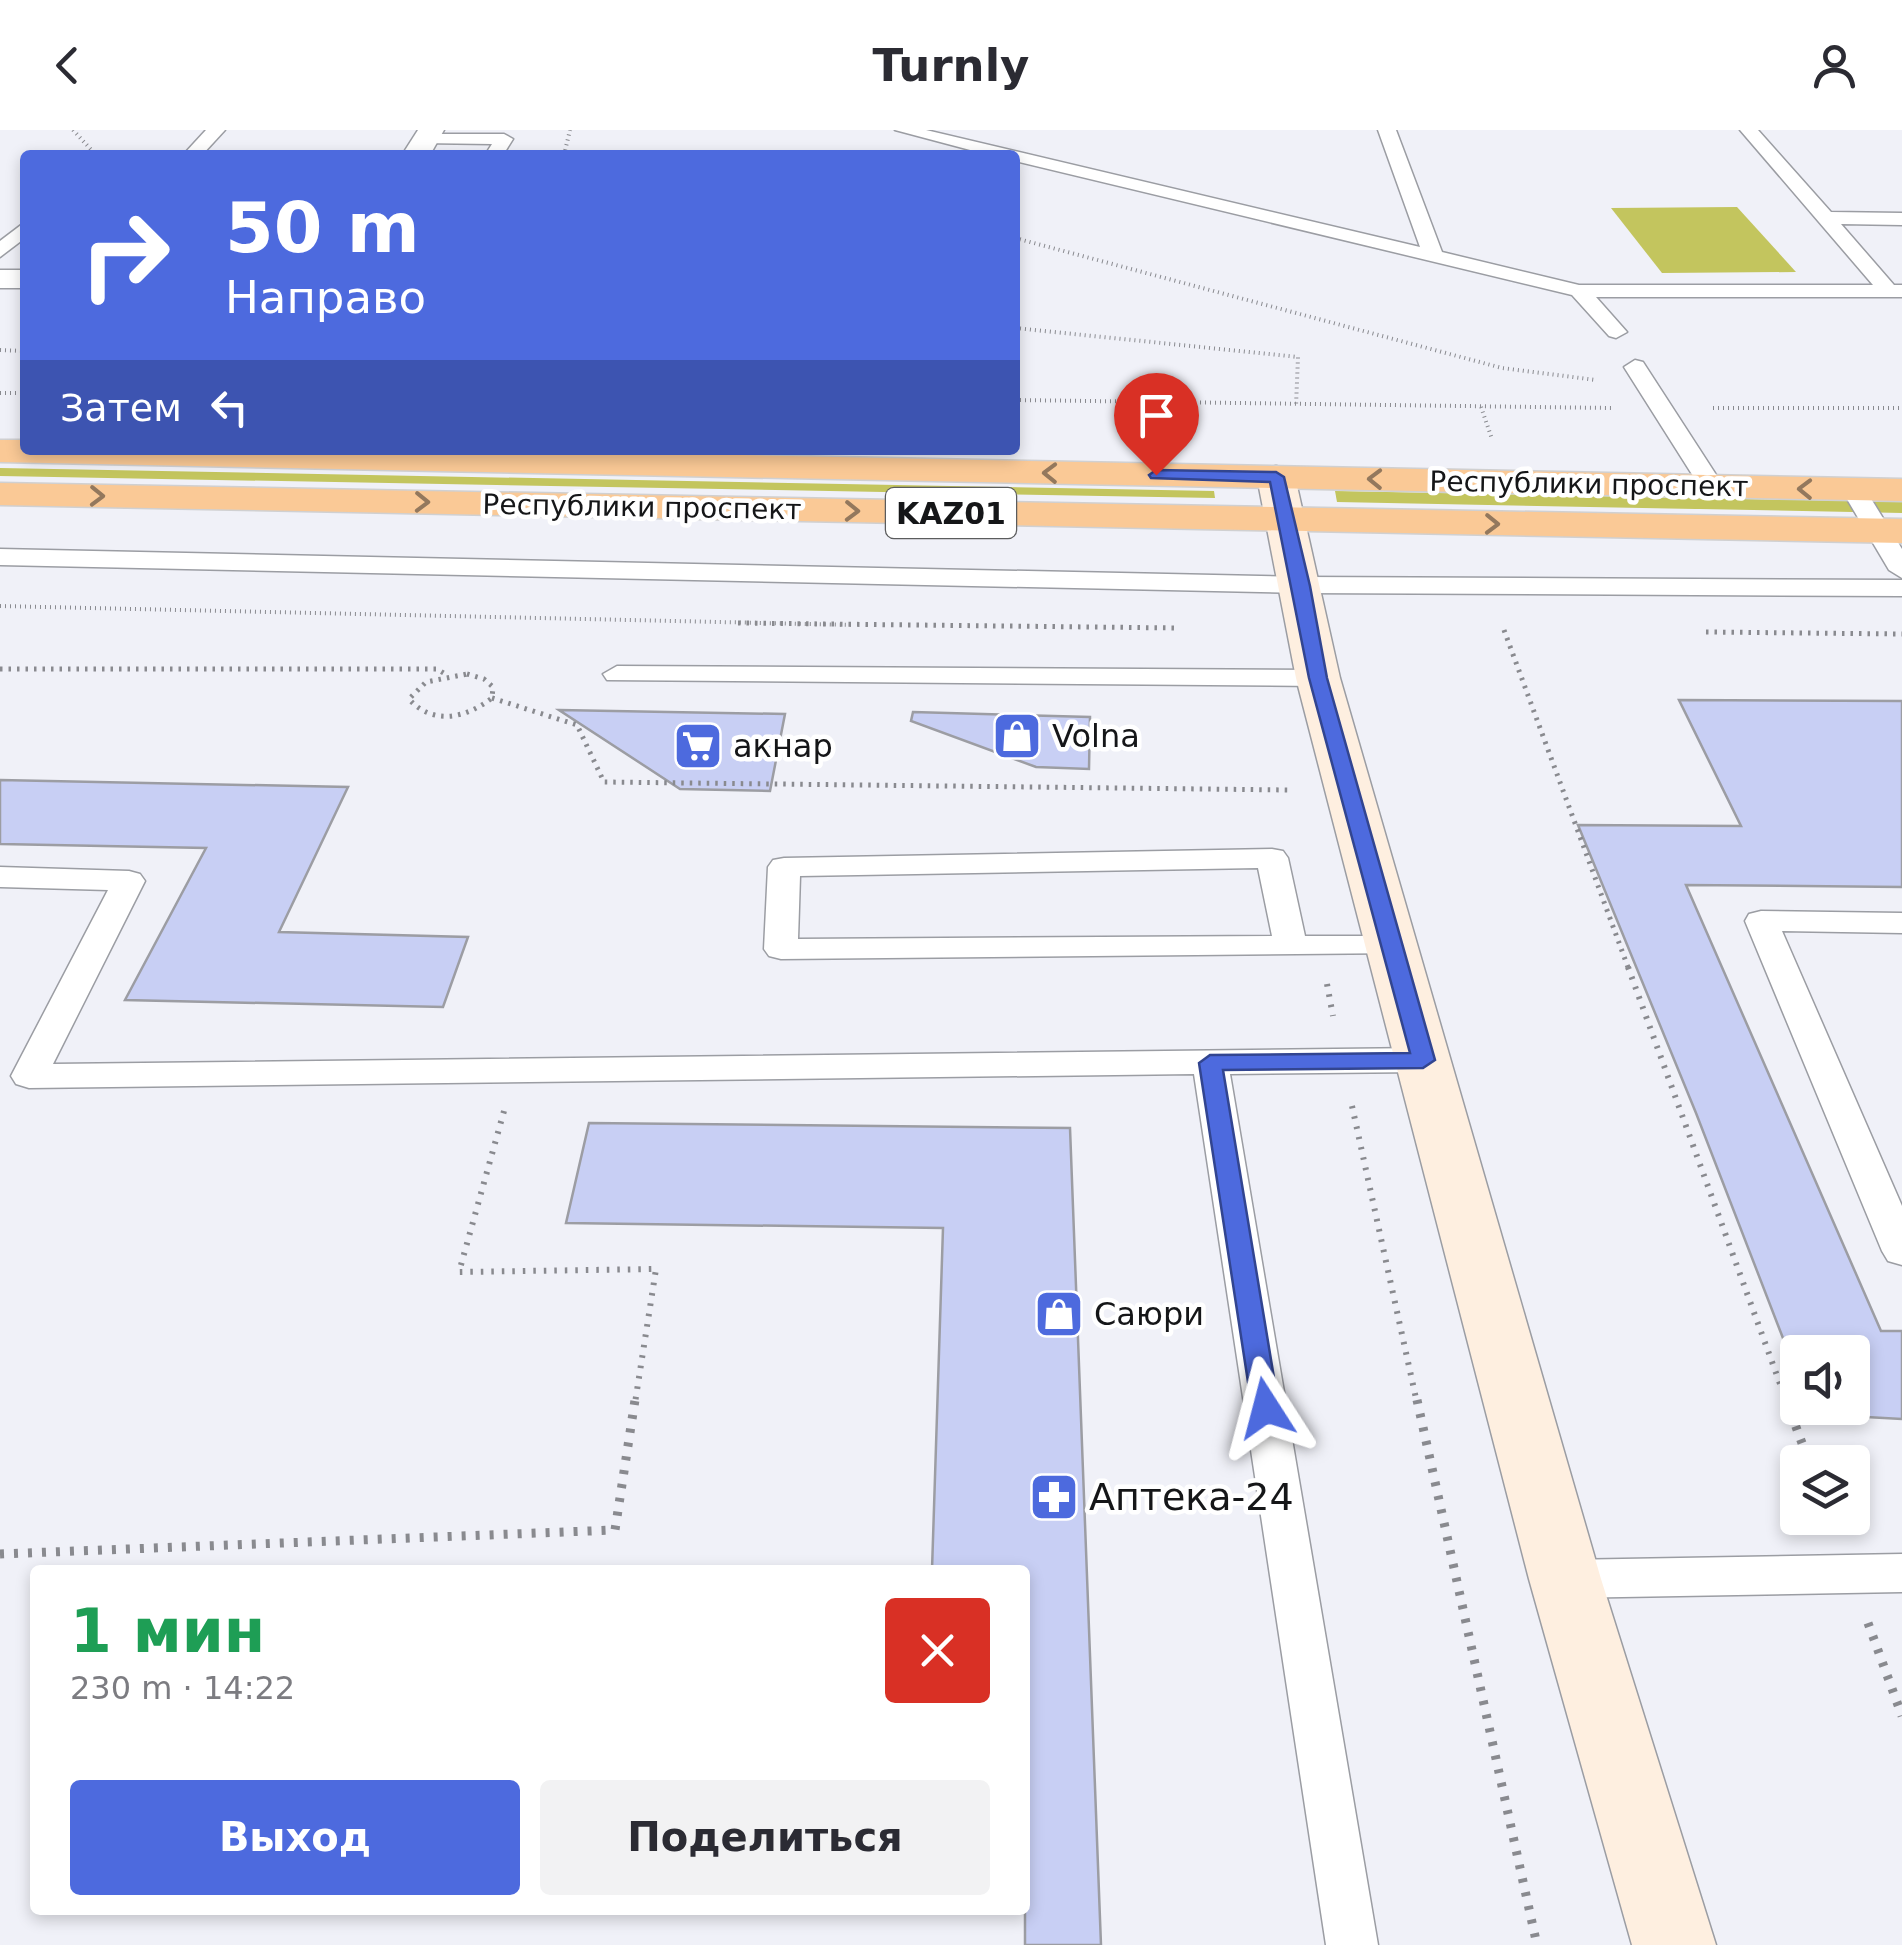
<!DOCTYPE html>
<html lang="ru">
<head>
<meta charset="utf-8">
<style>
  body { margin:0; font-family:"DejaVu Sans",sans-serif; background:#f2f2f3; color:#2b2b33; height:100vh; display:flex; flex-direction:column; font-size:38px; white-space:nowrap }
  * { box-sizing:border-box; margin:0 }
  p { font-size:32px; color:#7c7c81 }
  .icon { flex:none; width:55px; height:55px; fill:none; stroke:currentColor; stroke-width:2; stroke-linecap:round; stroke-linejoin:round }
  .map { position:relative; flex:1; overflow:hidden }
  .panel { position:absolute; left:30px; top:1435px; width:1000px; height:350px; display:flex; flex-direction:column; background:#fff; border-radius:10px; box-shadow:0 5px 15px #0003 }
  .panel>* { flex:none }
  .banner { position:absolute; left:20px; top:20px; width:1000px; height:305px; border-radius:10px; box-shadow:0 5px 15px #0003; background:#4d6ade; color:#fff; overflow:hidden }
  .tools { position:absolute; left:1780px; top:1205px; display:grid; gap:20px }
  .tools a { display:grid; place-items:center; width:90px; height:90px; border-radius:10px; background:#fff; box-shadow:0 5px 15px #0003; font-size:50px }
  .pin { position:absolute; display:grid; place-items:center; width:85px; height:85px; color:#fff; margin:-102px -42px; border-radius:50% 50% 50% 0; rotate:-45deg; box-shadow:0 0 10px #0007 }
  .pin .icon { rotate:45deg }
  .me { position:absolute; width:110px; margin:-55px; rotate:351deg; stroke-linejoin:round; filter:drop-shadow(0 0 8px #0008) }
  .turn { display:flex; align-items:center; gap:35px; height:210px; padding:0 40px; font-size:45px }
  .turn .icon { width:130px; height:130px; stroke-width:2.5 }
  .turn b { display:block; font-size:70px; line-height:85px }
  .then { display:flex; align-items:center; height:95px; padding:0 40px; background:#0003; gap:20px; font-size:38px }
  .round { display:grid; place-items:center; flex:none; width:105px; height:105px; border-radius:10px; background:#f2f2f3 }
  .summary { display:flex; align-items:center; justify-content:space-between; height:170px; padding:0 40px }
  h1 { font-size:60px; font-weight:600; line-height:75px; color:#1e9e55 }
  .action { display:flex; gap:20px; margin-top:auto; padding:20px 40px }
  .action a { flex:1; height:115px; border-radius:10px; background:#4d6ade; color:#fff; font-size:40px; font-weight:600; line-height:115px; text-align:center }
  .action a+a { background:#f2f2f3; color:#2b2b33 }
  header { display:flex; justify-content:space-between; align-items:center; height:130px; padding:0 40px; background:#fff; font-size:45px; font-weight:600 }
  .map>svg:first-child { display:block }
  .green { fill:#c3c55e }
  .building { fill:#c8cff4; stroke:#9c9da3; stroke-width:2.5 }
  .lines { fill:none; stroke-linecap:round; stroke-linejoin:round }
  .lane-casing { stroke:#9b9da3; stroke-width:3 }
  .street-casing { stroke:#9b9da3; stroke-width:3 }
  .secondary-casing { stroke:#9b9da3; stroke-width:3 }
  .highway-casing { stroke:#d0d0d1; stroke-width:3 }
  .path-far3 { stroke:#898a8f; stroke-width:4; stroke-dasharray:1 4; stroke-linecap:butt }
  .path-far2 { stroke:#898a8f; stroke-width:5; stroke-dasharray:2.5 6; stroke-linecap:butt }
  .path-far1 { stroke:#898a8f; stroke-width:6; stroke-dasharray:2.5 8; stroke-linecap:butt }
  .path { stroke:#898a8f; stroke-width:9; stroke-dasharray:4 10; stroke-linecap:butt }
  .lane { fill:#fff; fill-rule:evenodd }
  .street { fill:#fff; fill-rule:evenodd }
  .secondary { fill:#feefe0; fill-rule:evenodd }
  .highway { fill:#fac996; fill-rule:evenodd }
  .oneway { stroke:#93785d }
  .route { fill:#4d6ade; stroke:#324590; stroke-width:2.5 }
  .labels { text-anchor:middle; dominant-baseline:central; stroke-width:9; stroke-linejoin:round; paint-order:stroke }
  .far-street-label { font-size:28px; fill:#151618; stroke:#fff }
  .shield { fill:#fff; stroke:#5b5c5d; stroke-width:2.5 }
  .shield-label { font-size:30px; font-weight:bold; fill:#151618 }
  .poi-label { font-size:32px; fill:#151618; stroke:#fff; text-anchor:start }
  .near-poi-label { font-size:38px; fill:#151618; stroke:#fff; text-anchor:start }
</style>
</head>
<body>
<header><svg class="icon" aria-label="back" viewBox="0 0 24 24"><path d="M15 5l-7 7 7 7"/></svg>Turnly<svg class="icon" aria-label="person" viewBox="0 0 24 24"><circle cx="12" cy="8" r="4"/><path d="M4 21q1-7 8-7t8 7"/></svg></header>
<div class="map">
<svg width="1902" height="1815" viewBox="0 0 1902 1815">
  <rect width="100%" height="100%" fill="#f0f1f8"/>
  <!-- green -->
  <g class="green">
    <polygon points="1737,77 1796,142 1662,143 1611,78"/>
    <polygon points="0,338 1214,361 1215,368 0,346"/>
    <polygon points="1335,361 1902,372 1902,383 1337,372"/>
  </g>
  <!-- building -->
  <g class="building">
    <polygon points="1679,570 1902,571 1902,757 1686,755 1881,1201 1902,1201 1902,1289 1812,1284 1809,1278 1852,1278 1852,1222 1798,1222 1798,1247 1696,983 1578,695 1741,696"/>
    <polygon points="559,580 785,584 770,661 680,659"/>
    <polygon points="913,582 1090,587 1089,639 1036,637 911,591"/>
    <polygon points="0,650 348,657 279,802 468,807 443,877 125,870 206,718 0,714"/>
    <polygon points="589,993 1070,998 1101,1815 1025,1815 1025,1440 932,1440 943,1098 566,1093"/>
  </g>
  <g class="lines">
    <!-- lane casing -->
    <g class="lane-casing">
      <g id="lane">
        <polygon points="206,0 225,0 202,25 183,25"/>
        <polygon points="895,0 926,0 1420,117 1378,0 1396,0 1442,122 1579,155 1873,155 1740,0 1758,0 1831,82 1902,83 1902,95 1841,94 1894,155 1902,155 1902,167 1596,167 1627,202 1616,208 1609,206 1572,165 1015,31 1015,25 989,25"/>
        <polygon points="426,4 504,4 513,9 503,25 485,25 492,14 420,13 417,9"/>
        <polygon points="25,92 25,108 0,127 0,111"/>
        <polygon points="1635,230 1643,232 1724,357 1721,362 1703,362 1700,357 1624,237"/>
        <polygon points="1853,352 1862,354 1902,419 1902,448 1889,440 1841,359"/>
        <polygon points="0,419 1302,447 1902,450 1902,466 1302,463 0,435"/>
        <polygon points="617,536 1318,540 1332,548 1318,556 607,550 603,544"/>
        <path d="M1272 719 1283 721 1288 728 1305 806H1392L1404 809 1409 816 1404 823 781 829 769 826 764 819 768 737 773 730 784 728ZM1258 738 1272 806 798 809 800 746Z"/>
        <polygon points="0,737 129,741 140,744 145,751 53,934 1423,918 1436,922 1441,930 1436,938 1423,942 1230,944 1378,1815 1326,1815 1194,944 29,958 16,954 11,946 108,760 0,757"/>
        <polygon points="1761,781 1902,783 1902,803 1782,801 1902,1076 1902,1135 1888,1131 1882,1121 1745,791 1749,784"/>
        <polygon points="1902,1424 1902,1462 1565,1468 1549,1463 1542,1449 1549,1435 1565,1430"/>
      </g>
    </g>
    <!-- street casing -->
    <g class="street-casing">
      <g id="street">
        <polygon points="418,0 444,0 430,25 402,25"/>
        <rect x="0" y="140" width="25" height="18"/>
      </g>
    </g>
    <!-- secondary casing -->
    <g class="secondary-casing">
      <polygon id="secondary" points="1276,336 1289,339 1295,347 1340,548 1601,1449 1716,1815 1632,1815 1529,1449 1296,548 1257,347 1263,339"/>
    </g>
    <!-- highway casing -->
    <g class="highway-casing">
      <g id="highway">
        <polygon points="0,310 25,310 25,320 493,320 1902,349 1902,371 0,332"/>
        <polygon points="0,353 1902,389 1902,413 0,375"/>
      </g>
    </g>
    <!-- path-far3 -->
    <g class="path-far3">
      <polyline points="73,0 96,25"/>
      <polyline points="564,25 570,0"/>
      <polyline points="1015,108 1502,238 1596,250"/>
      <polyline points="1015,198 1298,227 1296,276"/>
      <polyline points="0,220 25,221"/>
      <polyline points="0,263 25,263"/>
      <polyline points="1015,270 1611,278"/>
      <polyline points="1481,277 1492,309"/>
      <polyline points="1713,278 1902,278"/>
      <polyline points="0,476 854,495"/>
    </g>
    <!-- path-far2 -->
    <g class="path-far2">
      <polyline points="738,493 1179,498"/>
      <polyline points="1504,500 1629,840"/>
      <polyline points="1706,502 1902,504"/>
      <polyline points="0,539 437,539 447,545"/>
      <path d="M467 544 484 549 493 557 492 568C466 588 433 596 409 569L426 552Z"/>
      <polyline points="492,568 577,595 604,652 1289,660"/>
    </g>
    <!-- path-far1 -->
    <g class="path-far1">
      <polyline points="1628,837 1787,1273"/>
      <polyline points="1327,854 1333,886"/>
      <polyline points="1352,976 1417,1273"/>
      <polyline points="504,981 459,1142 656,1139 635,1273"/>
    </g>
    <!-- path -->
    <g class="path">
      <polyline points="1417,1270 1537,1815"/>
      <polyline points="1786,1270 1809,1332"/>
      <polyline points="0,1424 615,1400 635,1270"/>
      <polyline points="1868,1493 1902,1586"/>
    </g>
    <!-- lane -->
    <use href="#lane" class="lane"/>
    <!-- street -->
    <use href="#street" class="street"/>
    <!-- secondary -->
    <use href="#secondary" class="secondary"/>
    <!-- highway -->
    <use href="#highway" class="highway"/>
  </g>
  <!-- one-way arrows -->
  <defs><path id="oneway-chevron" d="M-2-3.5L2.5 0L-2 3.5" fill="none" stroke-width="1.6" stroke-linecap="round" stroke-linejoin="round" transform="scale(2.5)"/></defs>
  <g class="oneway">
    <use href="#oneway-chevron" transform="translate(1050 343) rotate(-179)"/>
    <use href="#oneway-chevron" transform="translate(1375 349) rotate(-179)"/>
    <use href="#oneway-chevron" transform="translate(1805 359) rotate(-179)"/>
    <use href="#oneway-chevron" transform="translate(97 366) rotate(1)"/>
    <use href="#oneway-chevron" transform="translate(422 372) rotate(1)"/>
    <use href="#oneway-chevron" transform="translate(852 381) rotate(1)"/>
    <use href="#oneway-chevron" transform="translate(1492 394) rotate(1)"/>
  </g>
  <!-- route -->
  <polygon class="route" points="1156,340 1276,342 1284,347 1310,456 1327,548 1435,930 1423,938 1223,940 1279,1278 1275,1286 1266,1289 1256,1286 1252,1278 1199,933 1210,925 1410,923 1309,548 1270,352 1151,348 1149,345"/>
  <!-- icons -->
  <defs>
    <g id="shop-square" transform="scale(2.5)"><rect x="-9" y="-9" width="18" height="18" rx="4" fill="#4d6ade" stroke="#fff"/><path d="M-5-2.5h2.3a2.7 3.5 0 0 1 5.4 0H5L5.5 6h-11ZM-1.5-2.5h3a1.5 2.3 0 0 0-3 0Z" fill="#fff"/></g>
    <g id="supermarket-square" transform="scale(2.5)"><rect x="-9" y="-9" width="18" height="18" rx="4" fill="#4d6ade" stroke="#fff"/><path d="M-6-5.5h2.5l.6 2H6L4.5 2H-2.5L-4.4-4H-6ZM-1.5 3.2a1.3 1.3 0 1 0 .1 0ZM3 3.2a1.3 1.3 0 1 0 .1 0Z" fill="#fff"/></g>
    <g id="pharmacy-square" transform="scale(2.5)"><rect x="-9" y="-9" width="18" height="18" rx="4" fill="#4d6ade" stroke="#fff"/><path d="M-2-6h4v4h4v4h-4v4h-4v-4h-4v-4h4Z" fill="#fff"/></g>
  </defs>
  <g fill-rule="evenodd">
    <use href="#shop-square" x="1017" y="606"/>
    <use href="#supermarket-square" x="698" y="616"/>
    <use href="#shop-square" x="1059" y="1184"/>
    <use href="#pharmacy-square" x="1054" y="1367"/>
  </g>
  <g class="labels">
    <!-- far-street labels -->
    <g class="far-street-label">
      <text transform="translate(1589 354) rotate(1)">Республики проспект</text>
      <text transform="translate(642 377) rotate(1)">Республики проспект</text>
    </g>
    <!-- shield labels -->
    <rect class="shield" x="886" y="358" width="130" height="50" rx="8"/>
    <g class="shield-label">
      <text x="951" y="383">KАZ01</text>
    </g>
    <!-- poi labels -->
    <g class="poi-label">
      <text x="1052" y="606">Volna</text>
      <text x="733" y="616">акнар</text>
      <text x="1094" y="1184">Саюри</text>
    </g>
    <!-- near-poi labels -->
    <g class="near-poi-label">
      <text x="1089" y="1367">Аптека-24</text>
    </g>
  </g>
</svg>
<div class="tools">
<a><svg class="icon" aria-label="sound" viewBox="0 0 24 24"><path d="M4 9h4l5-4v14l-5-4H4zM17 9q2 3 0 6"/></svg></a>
<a><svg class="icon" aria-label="layers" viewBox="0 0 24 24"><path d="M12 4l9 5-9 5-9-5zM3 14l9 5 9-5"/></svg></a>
</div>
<div class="pin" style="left:1156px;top:345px;background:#d93025"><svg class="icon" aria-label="arrive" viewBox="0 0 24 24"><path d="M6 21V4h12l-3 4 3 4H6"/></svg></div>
<svg class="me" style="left:1266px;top:1278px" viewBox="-20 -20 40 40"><path d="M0-17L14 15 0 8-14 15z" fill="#4d6ade" stroke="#fff" stroke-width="4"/></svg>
<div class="banner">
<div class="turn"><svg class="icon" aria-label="right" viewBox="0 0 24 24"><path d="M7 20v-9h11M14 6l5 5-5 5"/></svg><div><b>50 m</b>Направо</div></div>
<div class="then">Затем<svg class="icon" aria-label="left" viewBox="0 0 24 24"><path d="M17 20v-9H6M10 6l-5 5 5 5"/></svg></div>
</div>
<section class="panel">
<div class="summary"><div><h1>1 мин</h1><p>230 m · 14:22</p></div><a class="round" style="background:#d93025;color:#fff"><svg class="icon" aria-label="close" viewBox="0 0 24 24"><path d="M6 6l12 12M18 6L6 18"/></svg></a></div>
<div class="action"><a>Выход</a><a>Поделиться</a></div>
</section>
</div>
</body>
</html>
